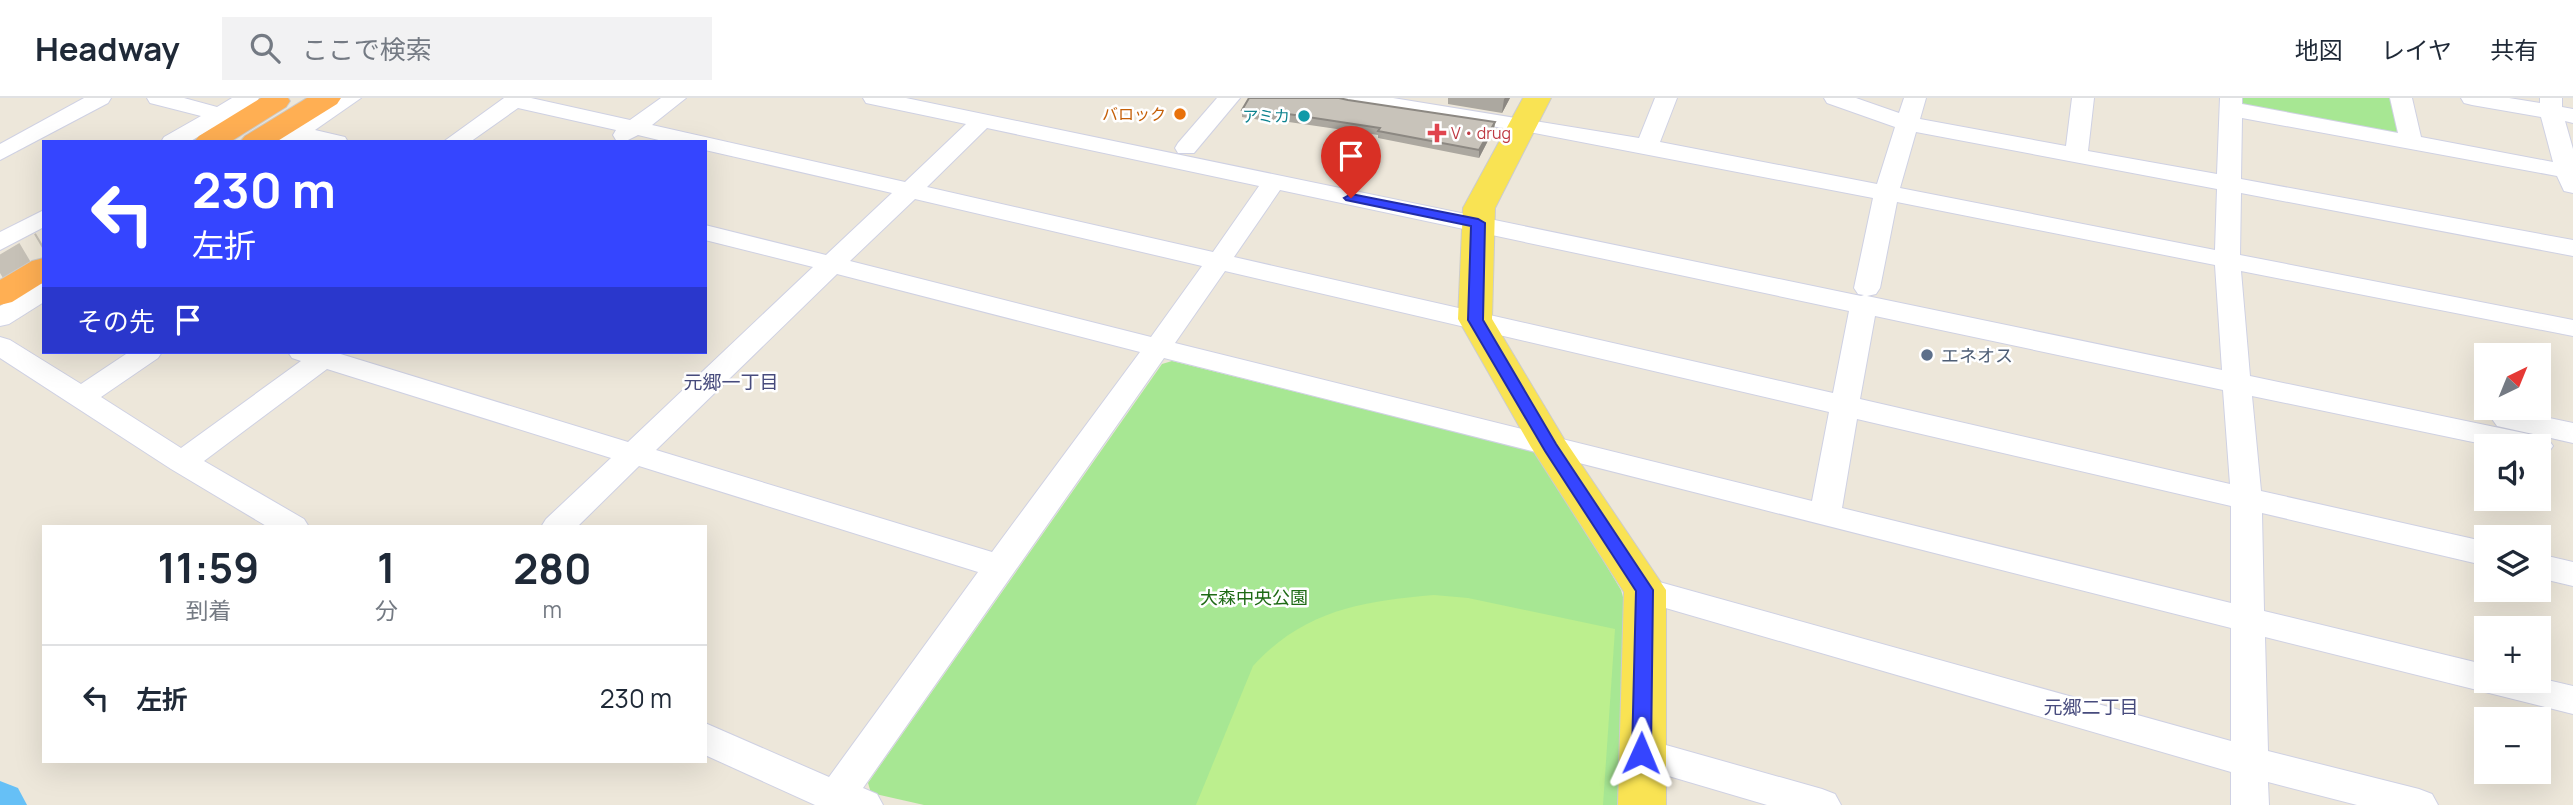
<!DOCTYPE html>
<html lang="ja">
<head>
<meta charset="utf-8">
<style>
  body { margin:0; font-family:Manrope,"Noto Sans JP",sans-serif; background:#f2f2f3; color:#1f2937; height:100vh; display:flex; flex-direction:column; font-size:26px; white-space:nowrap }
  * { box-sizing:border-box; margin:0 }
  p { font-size:23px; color:#747a83 }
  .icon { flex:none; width:38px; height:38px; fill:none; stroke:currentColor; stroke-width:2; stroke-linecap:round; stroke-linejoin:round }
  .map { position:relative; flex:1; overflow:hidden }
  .panel { position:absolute; left:42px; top:427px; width:665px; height:238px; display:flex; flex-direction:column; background:#fff; border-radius:0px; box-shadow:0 7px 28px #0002 }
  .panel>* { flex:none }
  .guide { position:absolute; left:42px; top:42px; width:665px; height:214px; border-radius:0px; box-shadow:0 7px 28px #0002; background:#3545ff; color:#fff; overflow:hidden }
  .needle { width:46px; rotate:43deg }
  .controls { position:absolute; left:2474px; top:245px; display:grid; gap:14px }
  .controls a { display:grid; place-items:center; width:77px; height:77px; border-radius:0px; background:#fff; box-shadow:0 7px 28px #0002; font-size:35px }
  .pin { position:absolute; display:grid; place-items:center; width:60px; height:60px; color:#fff; margin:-72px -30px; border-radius:50% 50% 50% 0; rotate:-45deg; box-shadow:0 0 7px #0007 }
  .pin .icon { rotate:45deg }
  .me { position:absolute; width:77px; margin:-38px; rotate:1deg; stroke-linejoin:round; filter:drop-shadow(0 0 5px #0008) }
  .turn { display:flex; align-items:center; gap:24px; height:147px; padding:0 35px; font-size:32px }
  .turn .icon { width:91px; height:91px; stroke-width:2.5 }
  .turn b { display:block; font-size:49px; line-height:60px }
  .then { display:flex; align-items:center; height:66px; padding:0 35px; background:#0003; gap:14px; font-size:26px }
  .eta { display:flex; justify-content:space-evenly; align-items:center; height:119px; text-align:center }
  .eta b { font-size:42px; font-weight:700; line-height:49px }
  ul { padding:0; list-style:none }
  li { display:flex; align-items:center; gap:21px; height:105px; padding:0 35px; border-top:2px solid #e0e1e3 }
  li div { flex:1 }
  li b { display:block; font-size:26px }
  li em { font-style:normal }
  header { display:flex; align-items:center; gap:42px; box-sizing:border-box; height:98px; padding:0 35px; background:#fff; border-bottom:2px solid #e0e1e3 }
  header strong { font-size:33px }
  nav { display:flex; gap:38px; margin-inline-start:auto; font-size:24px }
  .search { width:490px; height:63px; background:#f2f2f3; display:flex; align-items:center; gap:18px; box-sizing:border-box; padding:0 24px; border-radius:0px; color:#747a83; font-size:26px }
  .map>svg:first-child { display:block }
  .green { fill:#a7e793 }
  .pitch { fill:#bcef8e }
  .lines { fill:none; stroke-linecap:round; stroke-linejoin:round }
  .river { fill:#66c0f6; fill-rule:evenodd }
  .highway-tunnel { stroke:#c6c1b7; stroke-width:32; stroke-dasharray:32 17; stroke-linecap:butt }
  .minor-casing { stroke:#cfd1e3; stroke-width:2 }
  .major-casing { stroke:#ccc; stroke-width:2 }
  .highway-casing { stroke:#ccc; stroke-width:2 }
  .minor { fill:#fff; fill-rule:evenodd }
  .major { fill:#f9e353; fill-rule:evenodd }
  .highway { fill:#ffaf53; fill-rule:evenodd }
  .wall { fill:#aca8a0 }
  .shaded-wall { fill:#8c8882 }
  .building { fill:#c8c3ba; stroke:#8c8882; stroke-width:2 }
  .route { fill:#3545ff; stroke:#222da6; stroke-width:2 }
  .food-dot { fill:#e8710a; stroke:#fff; stroke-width:2.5 }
  .culture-dot { fill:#0f9aa8; stroke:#fff; stroke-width:2.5 }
  .health-dot { fill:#e0444e; stroke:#fff; stroke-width:2.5 }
  .service-dot { fill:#5c6f8a; stroke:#fff; stroke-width:2.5 }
  .labels { text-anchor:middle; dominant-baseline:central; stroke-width:5; stroke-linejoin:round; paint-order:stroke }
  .far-food-label { font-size:16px; fill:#c56008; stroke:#fff; text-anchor:end }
  .far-culture-label { font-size:16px; fill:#0d838f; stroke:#fff; text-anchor:end }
  .far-health-label { font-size:16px; fill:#be3a42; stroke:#fff; text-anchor:start }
  .service-label { font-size:18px; fill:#4e5e75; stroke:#fff; text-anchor:start }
  .park-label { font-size:18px; fill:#1e6a15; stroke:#fff }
  .neighbourhood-label { font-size:19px; fill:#474b7d; stroke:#fff }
</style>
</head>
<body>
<header>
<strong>Headway</strong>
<div class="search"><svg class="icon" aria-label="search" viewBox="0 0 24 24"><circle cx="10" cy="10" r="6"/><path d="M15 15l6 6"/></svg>ここで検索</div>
<nav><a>地図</a><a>レイヤ</a><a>共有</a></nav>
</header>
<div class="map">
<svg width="2573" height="707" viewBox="0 0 2573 707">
  <rect width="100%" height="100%" fill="#ede7da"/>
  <!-- green -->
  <g class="green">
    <polygon points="2243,0 2399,0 2406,38 2243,7"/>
    <polygon points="1172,263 1535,354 1541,359 1621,492 1625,506 1624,707 924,707 871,695 868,685 1162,266"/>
  </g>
  <!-- pitch -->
  <path class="pitch" d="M1434 497 1468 500 1615 531 1603 707H1196L1253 568C1304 512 1363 503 1434 497Z"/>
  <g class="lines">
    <!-- river -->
    <polygon class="river" points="0,683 18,690 27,707 0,707"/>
    <!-- highway-tunnel -->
    <polyline class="highway-tunnel" points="0,175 44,149"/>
    <!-- minor casing -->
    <g class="minor-casing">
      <g id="minor">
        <polygon points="84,0 111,0 108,5 0,62 0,46"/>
        <polygon points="147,0 184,0 217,9 232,0 259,0 256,5 189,44 161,44 164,39 201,18 150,5"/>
        <polygon points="335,0 361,0 315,32 345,39 348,44 269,44"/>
        <path d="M504 0H531L630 22 661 0H686L652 27 905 84 966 26 866 5 863 0H906L1861 198 1864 197 1858 196 1854 190 1873 100 1524 33 1348 7 1340 5 1337 0H1393L1639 40 1655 0H1677L1660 44 1877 86 1895 29 1827 5 1824 0H1856L1899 15 1904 0H1926L1920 21 2066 48 2072 0H2094L2088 53 2217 76 2220 0H2242V6L2398 35 2390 0H2412L2421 39 2553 64 2541 19 2472 7 2464 5 2461 0H2509L2540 5V0H2562V9L2573 11V25L2565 23 2573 51V95L2564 93 2557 78 2242 20 2241 81 2573 142V158L2241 95 2240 157 2573 222V238L2241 173 2250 278 2538 338 2548 341 2553 348 2548 355 2539 358V348H2492L2252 298 2261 393 2487 444V468L2262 415 2264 513 2487 567V583H2539V580L2573 588V616L2265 539 2268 653 2419 691 2432 696 2438 707H2357L2268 684 2269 707H2231V674L1645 504 1633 501 1629 492 1633 483 1645 480 2231 643V530L1164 260 863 690 877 696 883 707H815L705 657V625L829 679 978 474 639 368 577 429H541L546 421 611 360 327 271 204 363 304 421 309 429H268L171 371 0 260V239L10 242 81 286 129 254H162L158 260 101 299 181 350 301 263 292 260 288 254H334L628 344 813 169 705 142V127L826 157 892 95 705 52V44H667L638 37 624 44 616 42 613 37 616 32 518 10 470 44H443ZM987 30 1259 88 1213 154 927 89ZM1916 34 2217 91 2215 152 1900 90ZM1280 92 1849 213 1833 295 1234 159ZM915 101 1202 168 1151 239 850 163ZM1897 104 2215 167 2222 272 1867 198 1876 196 1880 190ZM1225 173 1829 314 1812 403 1175 245ZM837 176 1140 254 992 454 656 352ZM1875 218 2223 292 2230 386 1860 301ZM1857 321 2231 408V505L1842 410Z"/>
        <polygon points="1217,0 1240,0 1194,55 1178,55 1175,50 1178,45"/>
        <polygon points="44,112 44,129 0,152 0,134"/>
        <polygon points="44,185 44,204 9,226 0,228 0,208 35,187"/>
        <polygon points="2507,311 2573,325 2573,345 2497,328 2492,321 2497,314"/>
        <polygon points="2539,456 2573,464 2573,488 2539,480"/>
        <polygon points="1641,640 1822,691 1835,696 1841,707 1767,707 1628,666 1623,655 1628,644"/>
      </g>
    </g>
    <!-- major casing -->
    <g class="major-casing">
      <polygon id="major" points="1523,0 1551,0 1495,110 1492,221 1564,341 1666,492 1666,707 1618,707 1624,494 1531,349 1458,221 1463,110"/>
    </g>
    <!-- highway casing -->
    <g class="highway-casing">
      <g id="highway">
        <polygon points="261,0 288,0 290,3 286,9 230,44 194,44 199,38"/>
        <polygon points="307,0 341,0 337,6 276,44 240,44 245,38"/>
        <polygon points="44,160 44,184 12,204 0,207 0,182 32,163"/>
      </g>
    </g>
    <!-- minor -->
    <use href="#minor" class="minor"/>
    <!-- major -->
    <use href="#major" class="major"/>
    <!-- highway -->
    <use href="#highway" class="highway"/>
  </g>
  <!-- wall -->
  <g class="wall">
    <polygon points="1448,0 1510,0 1502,15 1448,6"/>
    <polygon points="1348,2 1495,24 1494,31 1479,60 1378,40 1378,37 1268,21 1267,23 1242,19 1242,12"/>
  </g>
  <!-- shaded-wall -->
  <g class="shaded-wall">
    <polygon points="1505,0 1510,0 1502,15 1504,1"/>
    <polygon points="1495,24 1494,31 1479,60 1479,52"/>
  </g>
  <!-- building -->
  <polygon class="building" points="1249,0 1339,0 1348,2 1495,24 1479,52 1378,33 1380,30 1268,13 1267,15 1242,12"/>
  <!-- route -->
  <polygon class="route" points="1351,96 1478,121 1485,125 1483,222 1556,346 1653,492 1651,655 1648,660 1641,663 1634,660 1632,655 1636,493 1545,353 1468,222 1471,128 1346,102 1344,100"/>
  <!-- markers -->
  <circle class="food-dot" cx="1180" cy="16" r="7"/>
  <circle class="culture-dot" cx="1304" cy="18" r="7"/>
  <path class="health-dot" d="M1433.5 24.5h7v7h7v7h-7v7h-7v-7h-7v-7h7z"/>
  <circle class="service-dot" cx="1927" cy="257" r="7"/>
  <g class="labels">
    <!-- far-food labels -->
    <g class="far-food-label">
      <text x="1166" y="16">バロック</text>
    </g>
    <!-- far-culture labels -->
    <g class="far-culture-label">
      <text x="1290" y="18">アミカ</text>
    </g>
    <!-- far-health labels -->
    <g class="far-health-label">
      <text x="1451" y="35">V・drug</text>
    </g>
    <!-- service labels -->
    <g class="service-label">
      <text x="1941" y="257">エネオス</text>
    </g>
    <!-- park labels -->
    <g class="park-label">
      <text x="1254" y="499">大森中央公園</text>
    </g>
    <!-- neighbourhood labels -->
    <g class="neighbourhood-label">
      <text x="731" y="284">元郷一丁目</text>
      <text x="2091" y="609">元郷二丁目</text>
    </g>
  </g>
</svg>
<div class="controls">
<a><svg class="needle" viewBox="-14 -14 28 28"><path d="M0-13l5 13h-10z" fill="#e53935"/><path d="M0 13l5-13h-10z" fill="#747a83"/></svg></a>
<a><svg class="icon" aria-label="sound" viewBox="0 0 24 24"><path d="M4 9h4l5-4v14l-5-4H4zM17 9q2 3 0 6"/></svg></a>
<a><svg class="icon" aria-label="layers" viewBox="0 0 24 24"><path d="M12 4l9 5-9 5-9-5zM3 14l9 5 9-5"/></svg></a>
<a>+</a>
<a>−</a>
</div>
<div class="pin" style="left:1351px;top:100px;background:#d93025"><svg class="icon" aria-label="arrive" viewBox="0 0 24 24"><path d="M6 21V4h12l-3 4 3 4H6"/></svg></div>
<svg class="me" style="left:1641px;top:655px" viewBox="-20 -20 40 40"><path d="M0-17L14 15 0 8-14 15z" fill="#3545ff" stroke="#fff" stroke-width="4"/></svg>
<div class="guide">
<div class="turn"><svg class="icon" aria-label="left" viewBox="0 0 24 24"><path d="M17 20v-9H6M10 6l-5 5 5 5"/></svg><div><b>230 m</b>左折</div></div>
<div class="then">その先<svg class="icon" aria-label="arrive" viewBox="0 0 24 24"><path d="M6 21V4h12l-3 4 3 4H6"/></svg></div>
</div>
<section class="panel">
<div class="eta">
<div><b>11:59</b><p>到着</p></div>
<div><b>1</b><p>分</p></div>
<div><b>280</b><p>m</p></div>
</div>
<ul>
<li><svg class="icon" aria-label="left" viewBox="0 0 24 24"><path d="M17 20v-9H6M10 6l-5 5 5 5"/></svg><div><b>左折</b></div><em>230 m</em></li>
</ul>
</section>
</div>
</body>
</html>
